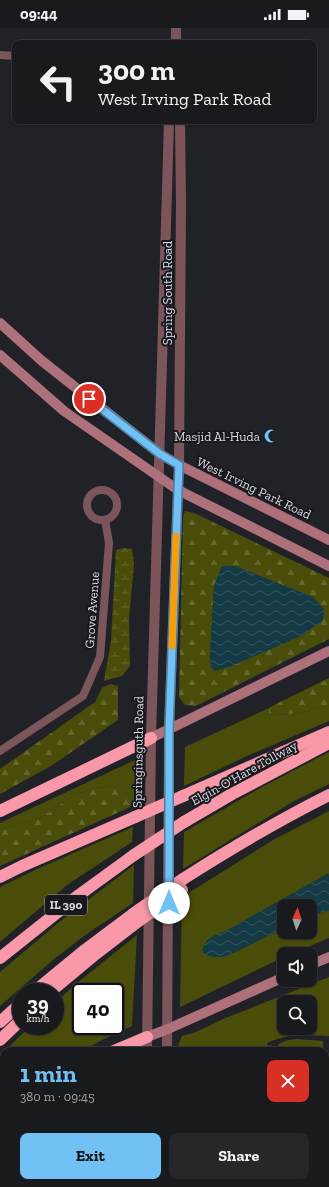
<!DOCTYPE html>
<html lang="en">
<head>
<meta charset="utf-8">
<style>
  body { margin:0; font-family:"Zilla Slab",serif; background:#26272b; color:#f1f3f6; height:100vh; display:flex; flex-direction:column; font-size:15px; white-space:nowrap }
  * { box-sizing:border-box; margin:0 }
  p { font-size:13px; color:#9fa1a4 }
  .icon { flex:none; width:22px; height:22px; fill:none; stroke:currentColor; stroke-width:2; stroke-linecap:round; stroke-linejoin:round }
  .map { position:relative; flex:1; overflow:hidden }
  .side { position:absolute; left:0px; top:1019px; width:329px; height:140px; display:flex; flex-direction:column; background:#191a1e; border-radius:12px 12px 0 0; box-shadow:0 1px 3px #0004,0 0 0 1px #37383c }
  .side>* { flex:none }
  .banner { position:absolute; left:12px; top:12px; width:305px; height:84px; border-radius:8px; box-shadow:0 1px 3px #0004,0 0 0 1px #37383c; background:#191a1e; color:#f1f3f6; overflow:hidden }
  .needle { width:26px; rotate:3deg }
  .fabs { position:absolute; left:277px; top:871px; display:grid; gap:8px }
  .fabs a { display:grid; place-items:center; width:40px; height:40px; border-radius:8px; background:#191a1e; box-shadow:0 1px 3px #0004,0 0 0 1px #37383c; font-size:20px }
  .speed { position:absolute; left:12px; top:955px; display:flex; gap:8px; font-size:20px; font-weight:700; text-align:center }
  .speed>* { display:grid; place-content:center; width:52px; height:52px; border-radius:50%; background:#191a1e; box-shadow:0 1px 3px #0004,0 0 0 1px #37383c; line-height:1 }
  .speed small { font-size:10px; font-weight:400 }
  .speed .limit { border:2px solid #111; border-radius:6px; background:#fff; color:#111 }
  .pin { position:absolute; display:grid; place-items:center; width:34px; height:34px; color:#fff; margin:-17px; border:2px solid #fff; border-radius:50%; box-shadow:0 1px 4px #0007 }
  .me { position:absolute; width:44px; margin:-22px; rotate:0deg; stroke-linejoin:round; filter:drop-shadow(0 0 3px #0008) }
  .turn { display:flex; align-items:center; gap:14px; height:84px; padding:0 20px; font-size:18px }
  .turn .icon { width:52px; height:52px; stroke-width:2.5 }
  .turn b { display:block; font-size:28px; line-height:34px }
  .round { display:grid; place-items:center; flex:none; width:42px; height:42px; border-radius:8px; background:#26272b }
  .overview { display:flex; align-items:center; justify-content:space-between; height:68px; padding:0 20px }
  h1 { font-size:24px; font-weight:800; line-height:30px; color:#72c1f5 }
  .primary-button { display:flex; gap:8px; margin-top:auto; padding:8px 20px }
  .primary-button a { flex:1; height:46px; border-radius:8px; background:#72c1f5; color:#111; font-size:16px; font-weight:800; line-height:46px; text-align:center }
  .primary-button a+a { background:#26272b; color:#f1f3f6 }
  .status { display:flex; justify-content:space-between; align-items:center; height:28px; padding:0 20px; background:#191a1e; direction:ltr }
  .status svg { height:11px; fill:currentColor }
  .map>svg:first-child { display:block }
  .grass { fill:#4a4d09; fill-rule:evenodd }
  .forest { fill:url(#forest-firs); fill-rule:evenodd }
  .wetland { fill:url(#wetland-marsh) }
  .water { fill:url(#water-waves) }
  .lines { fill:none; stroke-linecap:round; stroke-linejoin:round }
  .minor { stroke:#7c555a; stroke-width:8 }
  .tertiary { stroke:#7c555a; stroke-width:10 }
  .secondary { stroke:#ae707a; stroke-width:10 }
  .motorway { stroke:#f898a8; stroke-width:12 }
  .motorway-bridge { stroke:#f898a8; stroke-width:12 }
  .route-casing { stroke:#4a7d9f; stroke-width:10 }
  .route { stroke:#72c1f5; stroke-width:7 }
  .slow { stroke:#f59e0b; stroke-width:7 }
  .labels { text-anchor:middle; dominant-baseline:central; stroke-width:4; stroke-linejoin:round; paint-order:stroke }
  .shield { fill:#18191f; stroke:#a0a1a5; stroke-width:1 }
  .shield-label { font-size:12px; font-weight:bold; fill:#dadbdf }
  .street-label { font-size:13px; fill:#dadbdf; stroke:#18191f }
  .poi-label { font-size:13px; fill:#dadbdf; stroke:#18191f; text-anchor:end }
</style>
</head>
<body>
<div class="status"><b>09:44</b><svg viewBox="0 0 49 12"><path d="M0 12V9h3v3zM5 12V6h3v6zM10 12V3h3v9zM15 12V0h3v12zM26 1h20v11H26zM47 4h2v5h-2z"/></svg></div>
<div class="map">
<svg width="329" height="1159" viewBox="0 0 329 1159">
  <defs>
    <pattern id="forest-firs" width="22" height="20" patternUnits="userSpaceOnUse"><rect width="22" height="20" fill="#4a4d09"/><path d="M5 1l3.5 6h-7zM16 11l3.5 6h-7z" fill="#64662c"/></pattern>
    <pattern id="wetland-marsh" width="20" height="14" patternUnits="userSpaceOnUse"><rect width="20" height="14" fill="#4a4d09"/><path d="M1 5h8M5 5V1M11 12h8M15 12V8" fill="none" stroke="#64662c"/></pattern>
    <pattern id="water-waves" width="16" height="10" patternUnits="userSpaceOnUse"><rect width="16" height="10" fill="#143a45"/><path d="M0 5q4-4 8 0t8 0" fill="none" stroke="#36565f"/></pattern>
  </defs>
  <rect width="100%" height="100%" fill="#212228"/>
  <!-- grass -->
  <g class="grass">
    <path d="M329 677V693L249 727 184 758 185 719 269 680V685C288 690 310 682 329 677Z"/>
    <polygon points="329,724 329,756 294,773 183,841 184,804 262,759"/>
    <polygon points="135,732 134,775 127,766 115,758 95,760 74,767 39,791 0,801 0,795"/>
    <polygon points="329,783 329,845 228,902 210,910 233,925 284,900 284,904 310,904 310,889 329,882 329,910 291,926 284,926 284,929 180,979 182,869 273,812"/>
    <polygon points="133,799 132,814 67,857 0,914 0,859 35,842"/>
    <polygon points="134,837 133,875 88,905 54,931 0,978 0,944 58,895"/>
    <path d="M137 907 132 998 100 1013 82 1023H5L30 998H55V975L77 955ZM81 964H115V998H81Z"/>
    <path d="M329 949V1008C303 1008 293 1004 267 1015L268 1018 270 1017 271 1023H176L182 1008 196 1004 223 991ZM284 974H310V1000H284Z"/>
    <path d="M296 1011 323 1013V1023H275C278 1013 287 1012 296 1011Z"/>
    <polygon points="4,1024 4,1070 0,1073 0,1028"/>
    <polygon points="325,1057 329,1058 329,1159 251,1159 251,1155 325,1155"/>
    <polygon points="4,1103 4,1155 19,1155 11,1159 0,1159 0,1105"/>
  </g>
  <!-- forest -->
  <g class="forest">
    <path d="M185 483 194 485 329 550V611L196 678 185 677 179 669 183 489ZM222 538 210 630 214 558Z"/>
    <path d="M329 650V677C310 682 288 690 269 685V680L274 677Z"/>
    <polygon points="111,656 118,658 118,692 51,738 0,766 0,741 95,674 102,660"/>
    <polygon points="115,758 127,766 134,775 128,780 0,838 0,801 39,791 74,767 95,760"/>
  </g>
  <!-- wetland -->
  <polygon class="wetland" points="124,520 132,521 134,535 129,592 130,638 122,648 104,653 111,613 116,522"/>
  <!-- water -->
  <g class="water">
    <polygon points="222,538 235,538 313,569 324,581 323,592 301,608 232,638 215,643 211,639 210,630 214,558"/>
    <path d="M329 845V882L310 889V878H284V900L224 929H213L205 927 202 922C206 909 216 907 228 902Z"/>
  </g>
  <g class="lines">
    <!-- minor -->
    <g class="minor">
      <polyline points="0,27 15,28"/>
      <circle cx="102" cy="477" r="15"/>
      <polyline points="0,723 83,668 100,629 109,515 105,492"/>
    </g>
    <!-- tertiary -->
    <g class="tertiary">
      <polyline points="176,15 176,0"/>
      <polyline points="147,1023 151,710 169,93"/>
      <polyline points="167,1023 169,702 179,437 181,176 180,93"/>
      <polyline points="155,1159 156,1155"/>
    </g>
    <!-- secondary -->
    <g class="secondary">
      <polyline points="0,295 42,333 160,426 179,437 329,512"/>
      <polyline points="0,327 64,383 178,462 329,538"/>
      <polyline points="151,710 329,623"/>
      <polyline points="310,937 329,929"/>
      <polyline points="147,1009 168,1001 284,949"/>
    </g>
    <!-- motorway -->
    <g class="motorway">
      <polyline points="183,768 329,704"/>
      <polyline points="0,783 151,710"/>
      <polyline points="184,794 232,766 329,715"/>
      <polyline points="0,849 22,838 135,789"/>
      <path d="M183 851C230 821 279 792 329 767"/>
      <polyline points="0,930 79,867 134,827"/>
      <polyline points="34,964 85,922 133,886"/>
      <polyline points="50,964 97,925 132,898"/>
      <polyline points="0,994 21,975"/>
      <polyline points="0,1012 21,992"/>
      <polyline points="114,1023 147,1009"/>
      <polyline points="0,1090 4,1088"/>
    </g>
    <!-- motorway-bridge -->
    <g class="motorway-bridge">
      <polyline points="135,789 183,768"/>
      <polyline points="134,827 184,794"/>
      <polyline points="133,886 183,851"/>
      <polyline points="132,898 182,862"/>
    </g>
  </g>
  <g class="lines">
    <!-- route casing -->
    <g class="route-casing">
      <polyline id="route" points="89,371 160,426 179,437 169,702 169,875"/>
    </g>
    <!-- route -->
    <use href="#route" class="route"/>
    <!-- slow -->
    <polyline class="slow" points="172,618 176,508"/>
  </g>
  <!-- icons -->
  <defs>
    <g id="mosque-bare" transform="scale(1.08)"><path d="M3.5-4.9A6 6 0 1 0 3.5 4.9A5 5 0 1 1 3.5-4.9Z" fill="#72c1f5" stroke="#18191f" stroke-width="2.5" paint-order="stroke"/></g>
  </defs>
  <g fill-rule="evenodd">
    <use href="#mosque-bare" x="271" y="408"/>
  </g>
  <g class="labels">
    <!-- shield labels -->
    <rect class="shield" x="45" y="867" width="42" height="20" rx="3"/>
    <g class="shield-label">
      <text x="66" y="877">IL 390</text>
    </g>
    <!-- street labels -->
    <g class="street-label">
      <text transform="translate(167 265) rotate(-90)">Spring South Road</text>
      <text transform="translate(254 460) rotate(26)">West Irving Park Road</text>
      <text transform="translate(92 582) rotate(-86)">Grove Avenue</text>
      <text transform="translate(138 724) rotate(-89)">Springinsguth Road</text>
      <text transform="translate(244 745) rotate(-29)">Elgin-O'Hare Tollway</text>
    </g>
    <!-- poi labels -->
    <g class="poi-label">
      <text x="260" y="408">Masjid Al-Huda</text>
    </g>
  </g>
</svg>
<div class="fabs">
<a><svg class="needle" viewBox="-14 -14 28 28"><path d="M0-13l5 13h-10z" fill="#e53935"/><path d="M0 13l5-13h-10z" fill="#9fa1a4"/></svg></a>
<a><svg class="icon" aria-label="sound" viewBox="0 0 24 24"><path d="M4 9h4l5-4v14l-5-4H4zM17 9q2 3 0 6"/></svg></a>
<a><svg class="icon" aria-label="search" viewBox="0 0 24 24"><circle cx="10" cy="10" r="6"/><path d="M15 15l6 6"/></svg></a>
</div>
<div class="speed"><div>39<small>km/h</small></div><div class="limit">40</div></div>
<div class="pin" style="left:89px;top:371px;background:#d93025"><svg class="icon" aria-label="arrive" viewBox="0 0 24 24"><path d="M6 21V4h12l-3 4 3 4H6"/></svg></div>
<svg class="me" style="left:169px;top:875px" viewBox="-20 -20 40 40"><circle r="19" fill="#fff"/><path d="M0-13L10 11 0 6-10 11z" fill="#72c1f5"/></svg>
<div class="banner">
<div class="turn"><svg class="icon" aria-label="left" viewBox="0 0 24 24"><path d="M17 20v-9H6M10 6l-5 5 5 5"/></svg><div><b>300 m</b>West Irving Park Road</div></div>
</div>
<section class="side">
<div class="overview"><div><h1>1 min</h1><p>380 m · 09:45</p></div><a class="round" style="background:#d93025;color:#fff"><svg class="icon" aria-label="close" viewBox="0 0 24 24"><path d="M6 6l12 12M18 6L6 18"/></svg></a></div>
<div class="primary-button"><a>Exit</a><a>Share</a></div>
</section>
</div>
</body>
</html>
